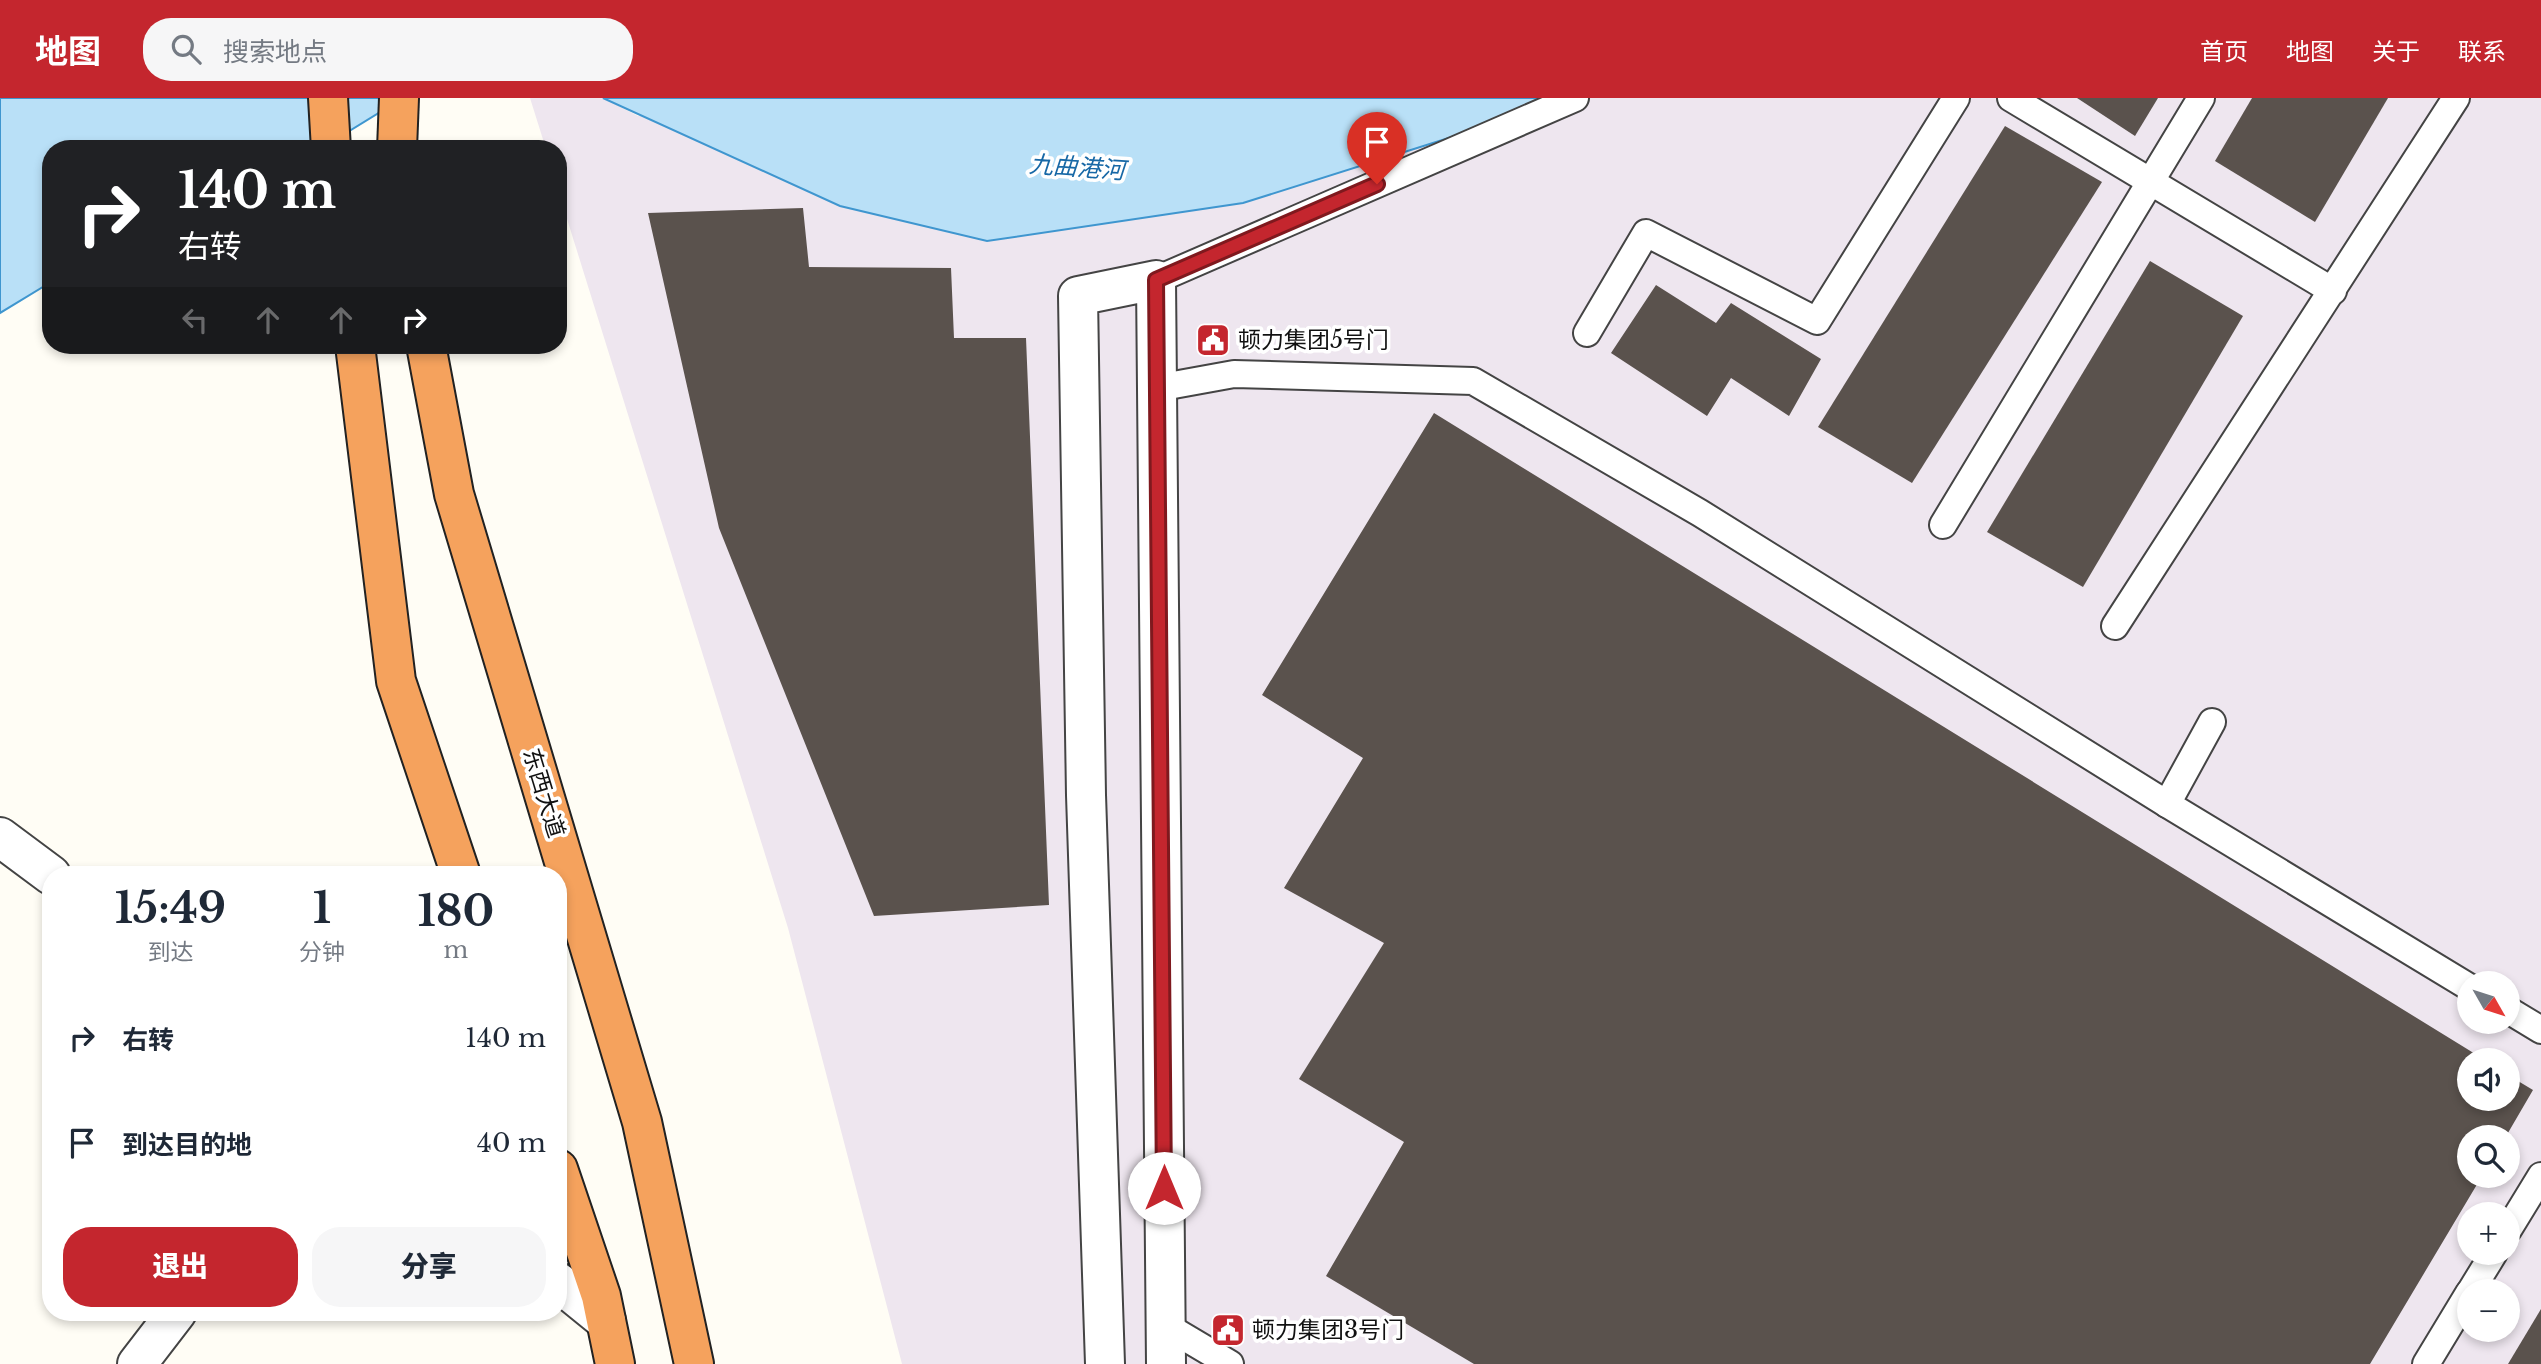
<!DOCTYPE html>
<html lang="zh">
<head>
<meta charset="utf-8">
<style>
  body { margin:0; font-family:"Libre Baskerville","Noto Sans SC",serif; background:#f6f6f7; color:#1f2937; height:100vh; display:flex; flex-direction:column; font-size:26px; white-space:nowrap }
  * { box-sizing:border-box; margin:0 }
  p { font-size:23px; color:#747a83 }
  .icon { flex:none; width:38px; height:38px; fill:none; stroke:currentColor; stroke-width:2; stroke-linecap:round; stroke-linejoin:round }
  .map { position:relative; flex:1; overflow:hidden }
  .sheet { position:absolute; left:42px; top:768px; width:525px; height:455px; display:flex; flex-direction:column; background:#fff; border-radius:28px; box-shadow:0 4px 10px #0003 }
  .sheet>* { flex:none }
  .guide { position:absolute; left:42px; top:42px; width:525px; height:214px; border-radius:28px; box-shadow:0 4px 10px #0003; background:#202124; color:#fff; overflow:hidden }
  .needle { width:46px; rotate:129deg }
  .controls { position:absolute; left:2457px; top:873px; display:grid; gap:14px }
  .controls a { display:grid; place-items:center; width:63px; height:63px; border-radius:50%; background:#fff; box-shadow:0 4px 10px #0003; font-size:35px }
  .pin { position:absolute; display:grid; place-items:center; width:60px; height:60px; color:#fff; margin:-72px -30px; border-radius:50% 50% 50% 0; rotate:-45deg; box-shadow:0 0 7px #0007 }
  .pin .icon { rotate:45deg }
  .me { position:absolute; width:77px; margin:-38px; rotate:0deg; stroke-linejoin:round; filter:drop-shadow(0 0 5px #0008) }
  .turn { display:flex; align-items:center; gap:24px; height:147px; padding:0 21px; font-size:32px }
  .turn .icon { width:91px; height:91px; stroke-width:2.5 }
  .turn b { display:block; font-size:49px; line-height:60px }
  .lanes { display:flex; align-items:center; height:66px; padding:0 21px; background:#0003; justify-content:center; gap:35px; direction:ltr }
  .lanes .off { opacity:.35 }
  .eta { display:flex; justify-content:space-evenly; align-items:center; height:119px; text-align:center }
  .eta b { font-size:42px; font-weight:800; line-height:49px }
  .primary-button { display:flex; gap:14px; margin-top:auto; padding:14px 21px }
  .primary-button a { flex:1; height:80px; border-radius:28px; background:#c4262e; color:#fff; font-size:28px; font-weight:800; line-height:80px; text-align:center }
  .primary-button a+a { background:#f6f6f7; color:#1f2937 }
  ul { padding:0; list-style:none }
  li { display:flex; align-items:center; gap:21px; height:105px; padding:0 21px }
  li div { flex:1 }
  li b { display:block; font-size:26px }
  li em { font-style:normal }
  header { display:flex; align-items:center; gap:42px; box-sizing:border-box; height:98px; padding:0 35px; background:#c4262e; color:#fff }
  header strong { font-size:33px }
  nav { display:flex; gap:38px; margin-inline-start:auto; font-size:24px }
  .search { width:490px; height:63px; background:#f6f6f7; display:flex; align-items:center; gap:18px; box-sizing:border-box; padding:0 24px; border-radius:28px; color:#747a83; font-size:26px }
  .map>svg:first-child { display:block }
  .industrial { fill:#eee6ef; fill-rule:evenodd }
  .water { fill:#b9e0f7; stroke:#3f96cf; stroke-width:2 }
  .building { fill:#5a524d }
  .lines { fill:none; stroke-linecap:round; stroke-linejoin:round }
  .lane-casing { stroke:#444; stroke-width:30 }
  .street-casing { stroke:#444; stroke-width:42 }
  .highway-casing { stroke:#222; stroke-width:42 }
  .lane { stroke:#fff; stroke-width:26 }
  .street { stroke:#fff; stroke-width:38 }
  .highway { stroke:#f5a25d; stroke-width:38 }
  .route-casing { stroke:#7f191e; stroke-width:18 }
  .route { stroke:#c4262e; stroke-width:12 }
  .labels { text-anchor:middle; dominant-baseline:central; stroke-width:7; stroke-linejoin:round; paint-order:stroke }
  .poi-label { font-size:23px; fill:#111; stroke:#fff; text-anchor:start }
  .street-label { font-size:23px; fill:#111; stroke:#fff }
  .water-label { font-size:24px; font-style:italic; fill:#1768a6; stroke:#fff }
</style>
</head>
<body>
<header>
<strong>地图</strong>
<div class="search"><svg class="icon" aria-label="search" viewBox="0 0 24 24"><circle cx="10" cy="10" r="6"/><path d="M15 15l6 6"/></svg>搜索地点</div>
<nav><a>首页</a><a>地图</a><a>关于</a><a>联系</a></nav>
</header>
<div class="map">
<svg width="2541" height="1266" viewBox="0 0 2541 1266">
  <rect width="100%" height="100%" fill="#fffdf5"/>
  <!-- industrial -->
  <path class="industrial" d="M530 0H603L638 18 1560 0H2541V1266H902L788 830 558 92V51H546ZM2469 886H2508V924H2469ZM2469 962H2508V1001H2469ZM2469 1040H2508V1078H2469ZM2469 1116H2508V1155H2469ZM2469 1194H2508V1232H2469Z"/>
  <!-- water -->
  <g class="water">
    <polygon points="0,0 403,0 320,51 51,51 51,184 0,215"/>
    <polygon points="603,0 1560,0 1455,38 1243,105 987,143 840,108"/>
  </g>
  <!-- building -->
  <g class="building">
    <polygon points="2077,0 2158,0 2135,38"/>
    <polygon points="2252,0 2388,0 2315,124 2215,63"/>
    <polygon points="2005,28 2102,84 1912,385 1818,329"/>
    <polygon points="803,110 809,169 951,170 954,240 1026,240 1049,807 874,818 719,430 648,115"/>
    <polygon points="2150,163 2243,218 2083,489 1987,434"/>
    <polygon points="1656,187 1716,225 1731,205 1821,261 1789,318 1731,280 1707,318 1611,255"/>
    <polygon points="1434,315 2485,962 2469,962 2469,1001 2508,1001 2508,977 2533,992 2505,1040 2469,1040 2469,1078 2482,1078 2370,1266 1474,1266 1326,1178 1404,1044 1299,981 1384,845 1284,790 1363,660 1262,597"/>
    <polygon points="2541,1211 2541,1266 2508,1266"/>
  </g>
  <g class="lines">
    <!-- lane casing -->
    <g class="lane-casing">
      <g id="lane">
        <polyline points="2011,0 2333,193"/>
        <polyline points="1156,182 1575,0"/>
        <polyline points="1587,235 1646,135 1817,223 1956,0"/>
        <polyline points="1157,290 1234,276 1473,283 1700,415 2167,706 2469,889"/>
        <polyline points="1943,427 2201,0"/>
        <polyline points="2115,528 2456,0"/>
        <polyline points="2167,706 2212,624"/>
        <polyline points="2508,912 2541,932"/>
        <polyline points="2508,1132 2541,1078"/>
        <polyline points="2470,1194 2494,1155"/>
        <polyline points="1166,1228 1230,1266"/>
        <polyline points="2426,1266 2469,1195"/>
      </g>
    </g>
    <!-- street casing -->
    <g class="street-casing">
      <g id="street">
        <polyline points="0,739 51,777"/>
        <polyline points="558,1184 606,1223"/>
        <polyline points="137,1266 177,1214"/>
        <polyline points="1105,1266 1086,697 1078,198 1156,182 1166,1266"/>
      </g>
    </g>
    <!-- highway casing -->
    <g class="highway-casing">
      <g id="highway">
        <polyline points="328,0 331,51"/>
        <polyline points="397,51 399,0"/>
        <polyline points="355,247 396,583 461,777"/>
        <polyline points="426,247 454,396 642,1024 694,1266"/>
        <polyline points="558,1071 601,1198 615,1266"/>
      </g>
    </g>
    <!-- lane -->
    <use href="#lane" class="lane"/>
    <!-- street -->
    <use href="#street" class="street"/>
    <!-- highway -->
    <use href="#highway" class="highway"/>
  </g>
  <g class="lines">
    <!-- route casing -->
    <g class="route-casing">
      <polyline id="route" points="1164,1090 1156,182 1377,86"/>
    </g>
    <!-- route -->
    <use href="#route" class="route"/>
  </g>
  <!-- icons -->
  <defs>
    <g id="civic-square" transform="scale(1.75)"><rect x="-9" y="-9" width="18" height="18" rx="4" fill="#c4262e" stroke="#fff"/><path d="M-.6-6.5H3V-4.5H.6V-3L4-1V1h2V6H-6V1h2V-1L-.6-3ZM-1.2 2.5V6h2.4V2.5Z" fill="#fff"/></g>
  </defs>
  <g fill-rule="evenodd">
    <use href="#civic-square" x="1213" y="242"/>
    <use href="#civic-square" x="1228" y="1232"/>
  </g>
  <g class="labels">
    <!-- poi labels -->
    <g class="poi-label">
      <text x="1238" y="242">顿力集团5号门</text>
      <text x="1252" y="1232">顿力集团3号门</text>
    </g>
    <!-- street labels -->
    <g class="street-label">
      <text transform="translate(544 695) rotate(73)">东西大道</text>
    </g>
    <!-- water labels -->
    <g class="water-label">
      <text transform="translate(1077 69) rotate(4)">九曲港河</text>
    </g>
  </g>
</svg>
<div class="controls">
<a><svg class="needle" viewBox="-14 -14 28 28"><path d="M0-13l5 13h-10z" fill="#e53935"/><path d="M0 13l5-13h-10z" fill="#747a83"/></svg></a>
<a><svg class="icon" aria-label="sound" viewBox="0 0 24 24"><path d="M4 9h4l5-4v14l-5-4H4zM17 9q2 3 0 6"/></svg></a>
<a><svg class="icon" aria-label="search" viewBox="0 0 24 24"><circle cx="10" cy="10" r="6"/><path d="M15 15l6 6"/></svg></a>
<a>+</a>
<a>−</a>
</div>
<div class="pin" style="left:1377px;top:86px;background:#d93025"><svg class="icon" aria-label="arrive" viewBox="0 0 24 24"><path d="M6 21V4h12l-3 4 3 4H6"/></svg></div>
<svg class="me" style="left:1164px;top:1090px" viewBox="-20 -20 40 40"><circle r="19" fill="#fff"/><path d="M0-13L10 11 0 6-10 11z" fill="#c4262e"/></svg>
<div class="guide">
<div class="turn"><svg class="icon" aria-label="right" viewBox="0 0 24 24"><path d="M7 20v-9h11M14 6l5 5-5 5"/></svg><div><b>140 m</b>右转</div></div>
<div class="lanes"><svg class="icon off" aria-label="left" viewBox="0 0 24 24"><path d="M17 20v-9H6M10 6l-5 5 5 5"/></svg><svg class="icon off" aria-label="ahead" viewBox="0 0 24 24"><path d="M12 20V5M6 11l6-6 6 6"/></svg><svg class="icon off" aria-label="ahead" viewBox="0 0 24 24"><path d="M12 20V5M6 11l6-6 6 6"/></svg><svg class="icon" aria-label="right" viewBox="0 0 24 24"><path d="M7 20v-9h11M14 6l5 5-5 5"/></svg></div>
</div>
<section class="sheet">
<div class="eta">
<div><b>15:49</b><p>到达</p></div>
<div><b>1</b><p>分钟</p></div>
<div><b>180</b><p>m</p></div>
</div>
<ul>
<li><svg class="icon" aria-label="right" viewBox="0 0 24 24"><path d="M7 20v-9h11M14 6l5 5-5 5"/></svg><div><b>右转</b></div><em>140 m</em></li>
<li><svg class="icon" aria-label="arrive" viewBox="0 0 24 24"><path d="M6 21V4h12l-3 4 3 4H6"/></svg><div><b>到达目的地</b></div><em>40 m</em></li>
</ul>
<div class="primary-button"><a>退出</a><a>分享</a></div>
</section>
</div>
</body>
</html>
